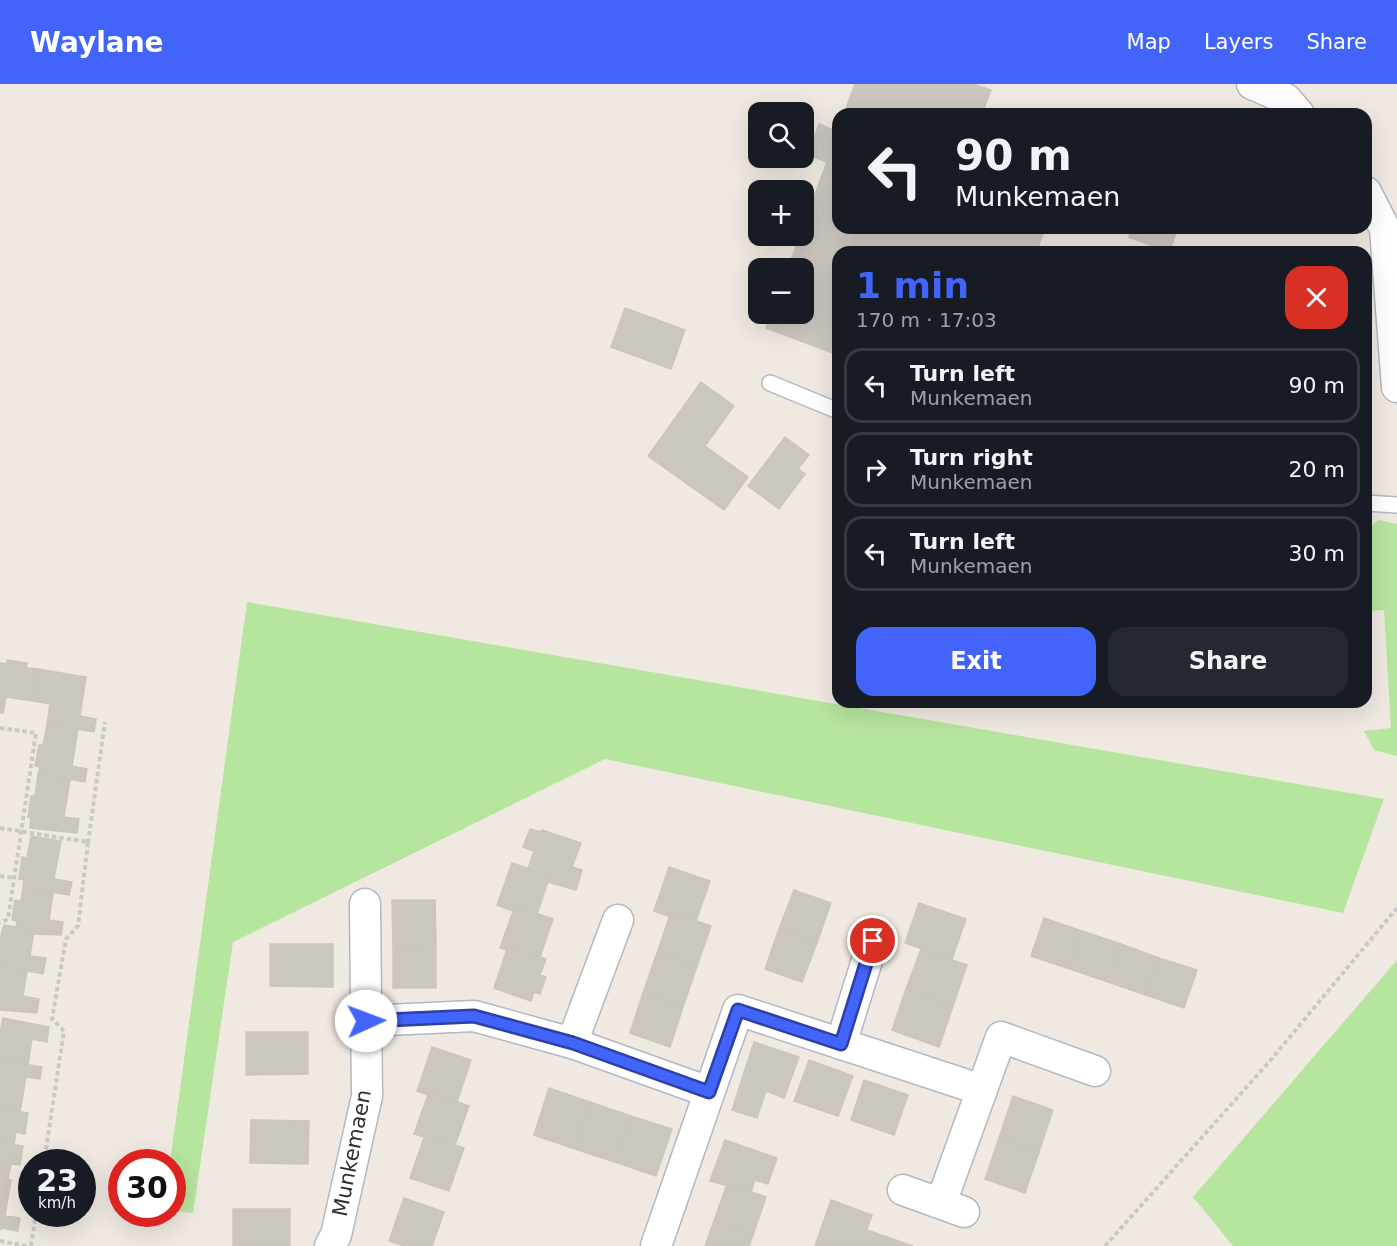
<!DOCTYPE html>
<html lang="en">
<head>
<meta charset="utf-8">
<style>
  body { margin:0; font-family:"DejaVu Sans",sans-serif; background:#242831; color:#f1f3f6; height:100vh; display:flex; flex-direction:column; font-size:22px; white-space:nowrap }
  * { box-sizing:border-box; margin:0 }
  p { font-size:20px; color:#9ea1a6 }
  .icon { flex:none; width:33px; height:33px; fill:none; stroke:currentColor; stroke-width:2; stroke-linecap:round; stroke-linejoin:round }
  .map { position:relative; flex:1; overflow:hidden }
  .side { position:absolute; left:832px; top:162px; width:540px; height:462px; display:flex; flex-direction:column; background:#171b24; border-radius:18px; box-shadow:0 6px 24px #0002 }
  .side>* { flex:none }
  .banner { position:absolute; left:832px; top:24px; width:540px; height:126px; border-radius:18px; box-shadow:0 6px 24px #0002; background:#171b24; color:#f1f3f6; overflow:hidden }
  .tools { position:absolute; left:748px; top:18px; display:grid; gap:12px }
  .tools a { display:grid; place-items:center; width:66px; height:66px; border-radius:12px; background:#171b24; box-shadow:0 6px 24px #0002; font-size:30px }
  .speed { position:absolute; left:18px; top:1065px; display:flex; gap:12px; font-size:30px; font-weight:700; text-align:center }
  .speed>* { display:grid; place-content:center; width:78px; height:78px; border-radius:50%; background:#171b24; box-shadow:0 6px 24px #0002; line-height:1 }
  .speed small { font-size:15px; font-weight:400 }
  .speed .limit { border:9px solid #d22; background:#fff; color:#111 }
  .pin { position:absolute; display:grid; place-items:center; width:51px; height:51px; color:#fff; margin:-26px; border:3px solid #fff; border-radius:50%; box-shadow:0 2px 6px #0007 }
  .me { position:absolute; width:66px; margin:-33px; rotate:88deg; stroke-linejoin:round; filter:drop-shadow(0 0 4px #0008) }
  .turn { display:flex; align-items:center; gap:21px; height:126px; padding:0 24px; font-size:27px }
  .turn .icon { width:78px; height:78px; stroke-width:2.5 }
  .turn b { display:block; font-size:42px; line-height:51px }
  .round { display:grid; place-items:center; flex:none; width:63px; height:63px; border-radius:18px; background:#242831 }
  .headline { display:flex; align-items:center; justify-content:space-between; height:102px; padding:0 24px }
  h1 { font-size:36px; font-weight:800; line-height:45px; color:#4264fb }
  .button { display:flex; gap:12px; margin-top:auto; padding:12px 24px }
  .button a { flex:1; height:69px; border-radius:18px; background:#4264fb; color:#fff; font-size:24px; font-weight:800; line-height:69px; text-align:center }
  .button a+a { background:#242831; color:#f1f3f6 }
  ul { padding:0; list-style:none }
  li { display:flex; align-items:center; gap:18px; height:75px; margin:0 12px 9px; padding:0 12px; border:3px solid #363941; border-radius:18px }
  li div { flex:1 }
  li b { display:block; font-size:22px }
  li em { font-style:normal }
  header { display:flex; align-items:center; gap:36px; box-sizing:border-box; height:84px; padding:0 30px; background:#4264fb; color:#fff }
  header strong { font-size:28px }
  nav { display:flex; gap:33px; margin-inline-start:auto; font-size:21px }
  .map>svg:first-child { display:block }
  .green { fill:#b6e59e }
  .building { fill:#cbc7bf; stroke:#cbc5ba; stroke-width:1.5 }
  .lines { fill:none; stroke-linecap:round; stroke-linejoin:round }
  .lane-casing { stroke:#b4b7c1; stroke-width:18 }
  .street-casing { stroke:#b4b7c1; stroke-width:33 }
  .path { stroke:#c9c9c9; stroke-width:4; stroke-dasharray:4.5 3; stroke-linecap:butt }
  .lane { stroke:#fff; stroke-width:15 }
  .street { stroke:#fff; stroke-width:30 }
  .route-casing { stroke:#2b41a3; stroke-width:15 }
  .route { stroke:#4264fb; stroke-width:10 }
  .labels { text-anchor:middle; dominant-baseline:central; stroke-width:4.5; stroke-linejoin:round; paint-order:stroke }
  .street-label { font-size:21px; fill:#2e2e2e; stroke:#fff }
</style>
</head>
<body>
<header>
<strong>Waylane</strong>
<nav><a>Map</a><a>Layers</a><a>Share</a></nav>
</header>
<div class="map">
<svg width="1397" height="1162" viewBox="0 0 1397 1162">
  <rect width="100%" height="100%" fill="#efe9e1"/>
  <!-- green -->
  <g class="green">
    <polygon points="1378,436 1397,440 1397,672 1374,666 1364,647 1391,644 1384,526 1367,527 1367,446"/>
    <polygon points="247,518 1384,715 1343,829 605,675 233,858 193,1129 173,1127 172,1078 170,1078"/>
    <polygon points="1397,876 1397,1162 1233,1162 1193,1113"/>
  </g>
  <!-- building -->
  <g class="building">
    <polygon points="855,0 973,0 991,6 982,30 844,30"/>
    <polygon points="819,40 838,48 838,45 838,144 1045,144 1036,168 838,168 838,271 766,244 771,230 804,230 804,184 788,184 800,152 804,152 804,140 827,78 808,71"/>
    <polygon points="1133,144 1178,144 1169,168 1129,153"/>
    <polygon points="625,224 685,246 671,285 611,263"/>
    <polygon points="701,298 734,322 705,362 748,393 724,426 648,372"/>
    <polygon points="785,353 809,371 798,385 805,390 779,425 748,402"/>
    <polygon points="7,576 27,579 26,584 38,585 33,617 6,613 3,629 0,629 0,579 7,580"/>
    <polygon points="38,585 86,593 80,632 96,635 94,648 47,640 50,620 33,617"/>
    <polygon points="47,640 78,645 72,682 87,685 85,698 38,690 40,683 35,682 39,661 43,661"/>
    <polygon points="38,690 70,696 64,733 79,735 77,749 30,744 31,734 28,733 31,712 35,712"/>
    <polygon points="530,745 541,748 542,746 581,759 572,783 582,786 576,806 548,798 550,792 528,785 534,767 523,763"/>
    <polygon points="31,752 61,757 54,795 72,798 69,811 23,804 24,796 19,795 22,773 27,774"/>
    <polygon points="512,779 550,792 537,830 515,822 513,827 497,821"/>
    <polygon points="669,783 710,797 696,837 671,828 669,832 654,827"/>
    <polygon points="23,804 53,809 49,836 63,838 61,851 34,850 34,846 16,843 17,837 12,836 15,816 21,817"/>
    <polygon points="794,806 831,819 817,859 779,845"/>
    <polygon points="392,816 435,816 436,861 393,862"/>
    <polygon points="919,819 966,835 952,875 905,859"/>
    <polygon points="515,822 553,835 540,873 508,862 507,866 500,864"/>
    <polygon points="671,828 711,842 697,882 657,869"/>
    <polygon points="1044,834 1082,847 1070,885 1031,872"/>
    <polygon points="4,841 34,846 30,872 46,874 43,890 0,882 0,855"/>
    <polygon points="779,845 817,859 802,898 765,885"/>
    <polygon points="1082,847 1121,860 1108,898 1070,885"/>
    <polygon points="270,860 333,860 333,903 270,902"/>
    <polygon points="1121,860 1159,874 1146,911 1108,898"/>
    <polygon points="436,861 436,904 393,904 393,862"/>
    <polygon points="508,862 546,875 540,891 546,893 540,910 534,908 531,917 494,904"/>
    <polygon points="921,865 967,881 953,922 906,905"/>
    <polygon points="657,869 697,882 683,923 643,909"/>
    <polygon points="1159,874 1197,886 1184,924 1146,911"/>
    <polygon points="0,882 27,887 23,912 39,915 37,929 0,926"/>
    <polygon points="906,905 953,922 939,963 892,946"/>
    <polygon points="643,909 683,923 670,963 630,949"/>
    <polygon points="3,934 49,943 47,958 32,955 28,981 0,976 0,948"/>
    <polygon points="246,948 308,948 308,990 246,991"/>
    <polygon points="754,958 799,973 784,1014 766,1007 757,1034 732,1026"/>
    <polygon points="432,963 471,976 457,1018 429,1008 428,1011 417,1007"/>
    <polygon points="0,976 42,983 40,995 26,993 20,1028 0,1025"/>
    <polygon points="809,976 853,992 838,1032 794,1017"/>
    <polygon points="864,996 908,1011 894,1051 851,1036"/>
    <polygon points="549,1004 590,1018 575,1065 534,1051"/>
    <polygon points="429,1008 469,1022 455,1061 414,1050"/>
    <polygon points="1013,1012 1053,1026 1039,1068 999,1054"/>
    <polygon points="590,1018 631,1032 615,1078 575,1065"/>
    <polygon points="0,1025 28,1029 25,1050 16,1048 14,1060 0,1058"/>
    <polygon points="631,1032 672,1045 656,1092 615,1078"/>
    <polygon points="251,1036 309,1037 308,1080 250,1079"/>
    <polygon points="425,1051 464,1064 449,1107 410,1094"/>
    <polygon points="999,1054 1039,1068 1025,1109 985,1095"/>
    <polygon points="725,1056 777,1074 768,1100 755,1096 751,1108 710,1097"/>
    <polygon points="0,1058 23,1062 20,1081 11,1080 8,1096 0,1094"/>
    <polygon points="0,1094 11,1096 5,1132 20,1134 18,1147 2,1144 0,1146"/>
    <polygon points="727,1100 766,1113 753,1151 714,1137"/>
    <polygon points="404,1114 444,1128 432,1162 405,1162 389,1157"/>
    <polygon points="831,1116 872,1131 861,1162 815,1162"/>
    <rect x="233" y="1125" width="57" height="37"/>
    <polygon points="714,1137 753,1151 749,1162 705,1162"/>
    <polygon points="867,1146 913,1162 861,1162"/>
  </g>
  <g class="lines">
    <!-- lane casing -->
    <g class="lane-casing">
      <g id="lane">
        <polyline points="770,299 838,327"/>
        <polyline points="1366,419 1397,421"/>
      </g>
    </g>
    <!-- street casing -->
    <g class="street-casing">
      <g id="street">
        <polyline points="1252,0 1286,15 1299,30"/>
        <polyline points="1366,108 1385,145 1397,303"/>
        <polyline points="366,937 474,932 572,959 709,1008"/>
        <polyline points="572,959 618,836"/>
        <polyline points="841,960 873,857"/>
        <polyline points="903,1106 964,1128"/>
        <polyline points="941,1119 1001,953 1095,987"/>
        <polyline points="330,1162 336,1151 367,1012 365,820"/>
        <polyline points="656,1162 738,926 982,1006"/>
      </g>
    </g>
    <!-- path -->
    <g class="path">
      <polyline points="0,644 36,649 8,835 0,839"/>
      <polyline points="0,744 88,758 78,842 66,855 52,935 64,947 44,1078"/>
      <polyline points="88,759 105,638"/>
      <polyline points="0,792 15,794"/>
      <polyline points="0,1157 27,1162"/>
      <polyline points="31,1162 36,1130"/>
      <polyline points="1105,1162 1269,978 1397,824"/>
    </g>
    <!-- lane -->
    <use href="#lane" class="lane"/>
    <!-- street -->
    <use href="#street" class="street"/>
  </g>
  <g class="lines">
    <!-- route casing -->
    <g class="route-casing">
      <polyline id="route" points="366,937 474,932 573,959 709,1008 738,926 841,960 873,857"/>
    </g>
    <!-- route -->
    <use href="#route" class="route"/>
  </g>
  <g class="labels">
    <!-- street labels -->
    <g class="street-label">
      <text transform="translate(352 1069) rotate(-79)">Munkemaen</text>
    </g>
  </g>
</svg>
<div class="tools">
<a><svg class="icon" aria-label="search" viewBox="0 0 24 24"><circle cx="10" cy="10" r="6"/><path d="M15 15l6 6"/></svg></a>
<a>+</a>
<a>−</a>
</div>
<div class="speed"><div>23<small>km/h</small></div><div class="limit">30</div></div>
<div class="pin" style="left:873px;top:857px;background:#d93025"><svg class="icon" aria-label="arrive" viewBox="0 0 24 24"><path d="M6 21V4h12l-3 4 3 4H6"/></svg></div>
<svg class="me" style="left:366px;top:937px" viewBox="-20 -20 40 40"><circle r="19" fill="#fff"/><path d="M0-13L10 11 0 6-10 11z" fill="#4264fb"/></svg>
<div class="banner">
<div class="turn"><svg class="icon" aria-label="left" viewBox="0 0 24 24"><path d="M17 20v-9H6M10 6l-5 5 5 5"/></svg><div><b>90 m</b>Munkemaen</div></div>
</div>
<section class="side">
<div class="headline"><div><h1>1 min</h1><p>170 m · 17:03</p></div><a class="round" style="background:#d93025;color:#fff"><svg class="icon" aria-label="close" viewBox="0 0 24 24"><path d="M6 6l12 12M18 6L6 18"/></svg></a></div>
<ul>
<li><svg class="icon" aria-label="left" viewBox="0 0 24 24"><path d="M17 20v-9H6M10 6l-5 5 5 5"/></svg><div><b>Turn left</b><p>Munkemaen</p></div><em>90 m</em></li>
<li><svg class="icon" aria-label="right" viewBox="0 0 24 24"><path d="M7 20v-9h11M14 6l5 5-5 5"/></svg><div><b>Turn right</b><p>Munkemaen</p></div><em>20 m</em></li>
<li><svg class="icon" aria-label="left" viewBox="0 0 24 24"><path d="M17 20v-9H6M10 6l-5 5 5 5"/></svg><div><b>Turn left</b><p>Munkemaen</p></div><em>30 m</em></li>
</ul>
<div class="button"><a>Exit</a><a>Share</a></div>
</section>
</div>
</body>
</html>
